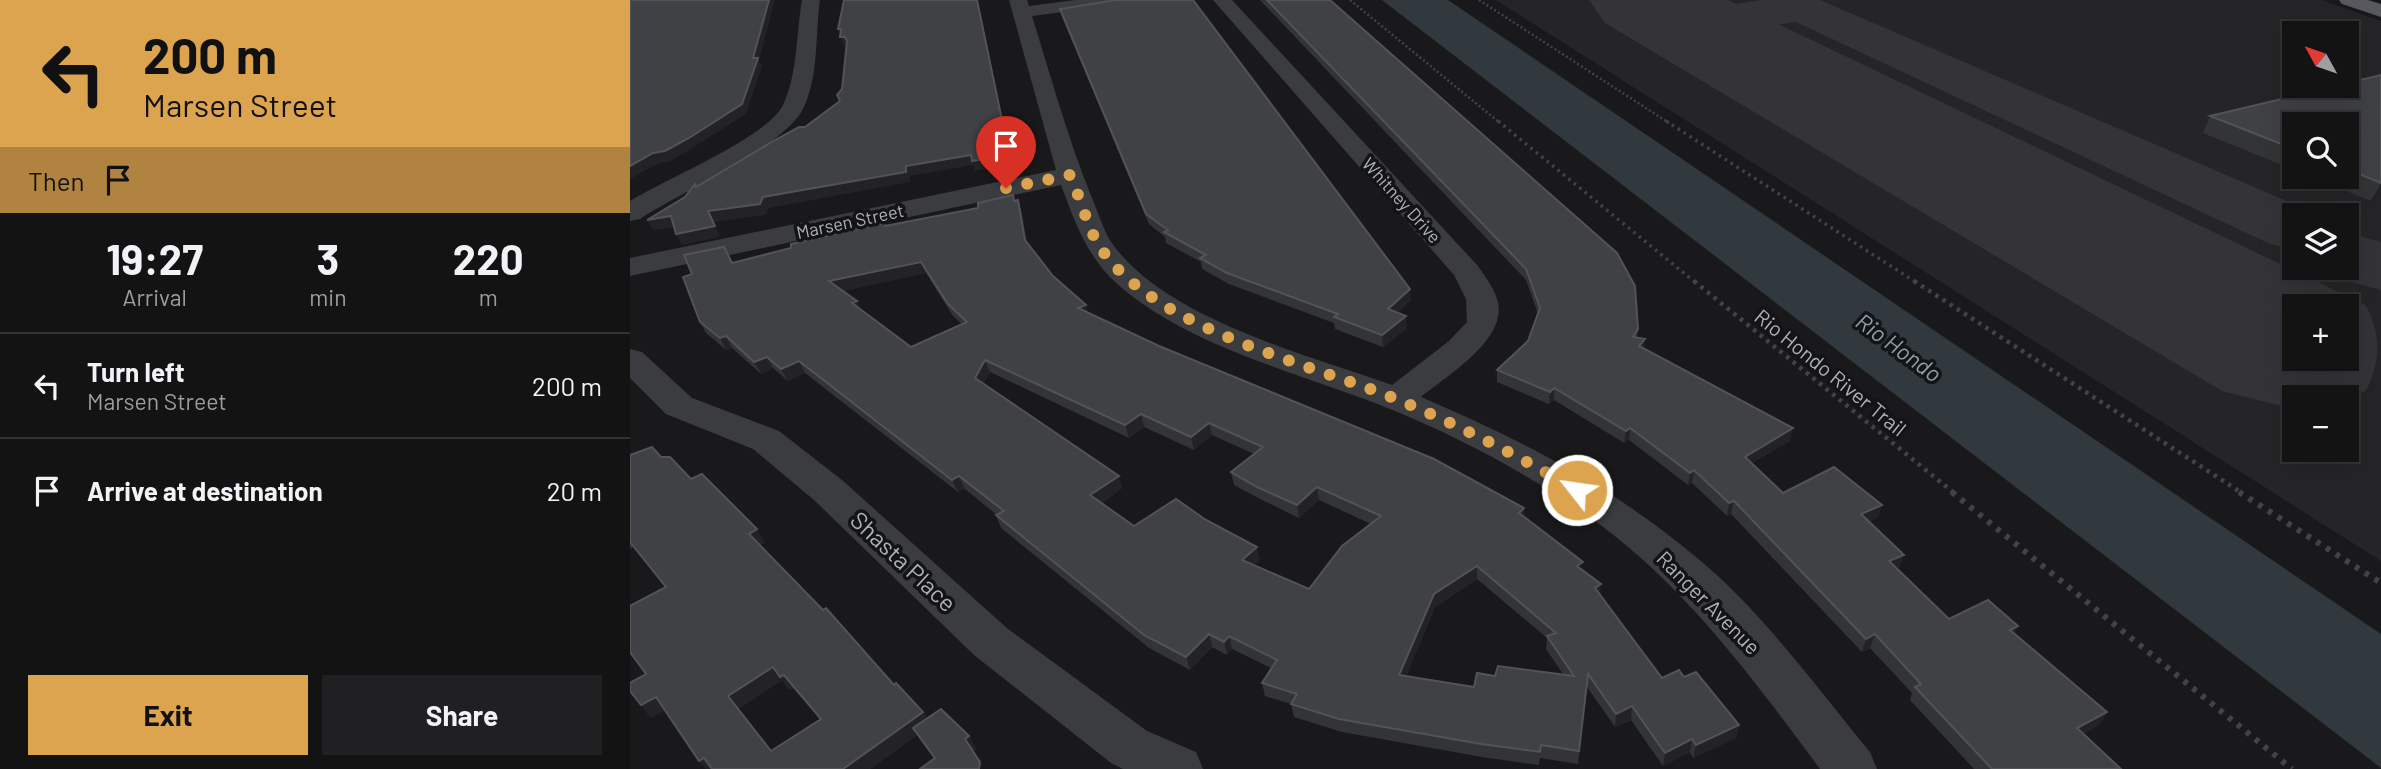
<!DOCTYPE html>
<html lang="en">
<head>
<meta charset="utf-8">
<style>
  body { margin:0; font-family:Barlow,sans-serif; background:#202022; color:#f1f3f6; height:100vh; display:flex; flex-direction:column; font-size:26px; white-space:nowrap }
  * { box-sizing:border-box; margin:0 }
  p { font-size:23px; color:#9d9ea0 }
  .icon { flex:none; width:38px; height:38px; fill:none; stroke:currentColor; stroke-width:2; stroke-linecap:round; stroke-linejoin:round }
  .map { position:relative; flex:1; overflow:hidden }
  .drawer { display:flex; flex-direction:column; background:#131314; width:630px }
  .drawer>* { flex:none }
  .hud { background:#dda450; color:#111; overflow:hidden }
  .needle { width:46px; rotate:310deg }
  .buttons { position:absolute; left:1652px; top:21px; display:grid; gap:14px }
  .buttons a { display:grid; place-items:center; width:77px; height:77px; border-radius:0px; background:#131314; box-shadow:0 7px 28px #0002,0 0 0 2px #323234; font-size:35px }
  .pin { position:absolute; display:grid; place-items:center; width:60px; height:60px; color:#fff; margin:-72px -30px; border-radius:50% 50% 50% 0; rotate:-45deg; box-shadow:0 0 7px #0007 }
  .pin .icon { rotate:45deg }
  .me { position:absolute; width:77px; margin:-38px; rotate:300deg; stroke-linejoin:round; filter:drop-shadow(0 0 5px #0008) }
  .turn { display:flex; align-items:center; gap:24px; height:147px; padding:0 28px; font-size:32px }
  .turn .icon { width:91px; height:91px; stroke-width:2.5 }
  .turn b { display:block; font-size:49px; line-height:60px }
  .then { display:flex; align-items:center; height:66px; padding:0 28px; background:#0003; gap:14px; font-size:26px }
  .eta { display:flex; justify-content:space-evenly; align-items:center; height:119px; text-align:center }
  .eta b { font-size:42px; font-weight:700; line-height:49px }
  .button { display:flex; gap:14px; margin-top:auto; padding:14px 28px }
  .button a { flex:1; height:80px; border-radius:0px; background:#dda450; color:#111; font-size:28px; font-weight:700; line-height:80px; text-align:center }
  .button a+a { background:#202022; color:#f1f3f6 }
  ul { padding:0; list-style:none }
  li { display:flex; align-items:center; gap:21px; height:105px; padding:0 28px; border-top:2px solid #323234 }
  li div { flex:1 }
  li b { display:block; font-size:26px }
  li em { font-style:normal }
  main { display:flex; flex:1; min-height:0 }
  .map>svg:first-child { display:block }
  .built { fill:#252528; fill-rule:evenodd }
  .water { fill:#31393e }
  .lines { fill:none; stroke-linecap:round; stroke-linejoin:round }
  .taxiway { fill:#343438; fill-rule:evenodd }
  .runway { fill:#343438; fill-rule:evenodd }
  .path-far3 { stroke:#414346; stroke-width:2.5; stroke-dasharray:2 2.5; stroke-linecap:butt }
  .path-far2 { stroke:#414346; stroke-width:3.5; stroke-dasharray:2.5 4.5; stroke-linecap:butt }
  .path-far1 { stroke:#414346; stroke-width:4.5; stroke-dasharray:3.5 5; stroke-linecap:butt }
  .path { stroke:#414346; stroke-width:6; stroke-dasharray:4.5 7; stroke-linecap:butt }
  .street { fill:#3b3c3f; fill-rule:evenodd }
  .primary { fill:#57595e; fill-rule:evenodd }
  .wall { fill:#323436; fill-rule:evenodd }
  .shaded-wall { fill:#232325 }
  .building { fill:#3f4144; stroke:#515356; stroke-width:2; fill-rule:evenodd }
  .route { stroke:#dda450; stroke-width:12; stroke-dasharray:0 21.6 }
  .labels { text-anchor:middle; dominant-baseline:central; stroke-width:7; stroke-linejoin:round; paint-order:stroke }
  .far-street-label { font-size:18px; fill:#adb2b9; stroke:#141416 }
  .street-label { font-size:21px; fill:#adb2b9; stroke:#141416 }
  .water-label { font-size:23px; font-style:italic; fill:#89a0af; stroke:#141416 }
  .near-street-label { font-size:24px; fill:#adb2b9; stroke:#141416 }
</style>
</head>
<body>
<main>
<section class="drawer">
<div class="hud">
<div class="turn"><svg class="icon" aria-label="left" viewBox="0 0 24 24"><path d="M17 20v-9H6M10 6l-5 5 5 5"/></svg><div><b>200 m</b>Marsen Street</div></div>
<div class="then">Then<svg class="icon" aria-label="arrive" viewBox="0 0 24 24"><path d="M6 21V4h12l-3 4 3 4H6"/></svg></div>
</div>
<div class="eta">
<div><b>19:27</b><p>Arrival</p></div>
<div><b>3</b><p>min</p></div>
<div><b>220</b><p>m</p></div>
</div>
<ul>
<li><svg class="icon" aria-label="left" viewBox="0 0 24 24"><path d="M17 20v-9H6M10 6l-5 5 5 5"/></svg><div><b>Turn left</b><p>Marsen Street</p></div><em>200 m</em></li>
<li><svg class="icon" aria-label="arrive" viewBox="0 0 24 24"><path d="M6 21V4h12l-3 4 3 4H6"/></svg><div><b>Arrive at destination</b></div><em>20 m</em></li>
</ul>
<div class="button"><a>Exit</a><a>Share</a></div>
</section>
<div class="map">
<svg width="1751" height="769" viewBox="0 0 1751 769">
  <rect width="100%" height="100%" fill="#19191b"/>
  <!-- built -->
  <path class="built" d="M866 0H1692L1751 21V561ZM1664 33H1717V86H1664ZM1664 124H1717V177H1664ZM1664 215H1717V268H1664ZM1664 306H1717V359H1664ZM1664 397H1717V450H1664Z"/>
  <!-- water -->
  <polygon class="water" points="752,0 818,0 1751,634 1751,768"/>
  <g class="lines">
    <!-- taxiway -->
    <g class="taxiway">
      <polygon points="1132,0 1190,0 1689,215 1664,215 1664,249 1640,244 1166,22 1058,38 1042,34 1035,24 1042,14"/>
      <polygon points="1717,232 1751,242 1751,290 1725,283 1692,268 1717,268"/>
    </g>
    <!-- runway -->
    <path class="runway" d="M959 0H1098L1736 305C1751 336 1751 360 1736 391L1711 397H1664V409L1592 391 975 23ZM1664 306H1717V359H1664Z"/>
    <!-- path-far3 -->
    <g class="path-far3">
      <polyline points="720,0 870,123"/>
      <polyline points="849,0 1039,123"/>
    </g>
    <!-- path-far2 -->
    <g class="path-far2">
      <polyline points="868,121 1066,283"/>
      <polyline points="1036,121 1287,283"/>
    </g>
    <!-- path-far1 -->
    <g class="path-far1">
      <polyline points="1064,281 1324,493"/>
      <polyline points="1284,281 1612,493"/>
    </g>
    <!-- path -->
    <g class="path">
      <polyline points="1322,492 1662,769"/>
      <polyline points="1609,492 1751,583"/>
    </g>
    <!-- street -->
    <g class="street">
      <path d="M172 0H190C185 35 189 74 174 107 157 146 48 193 10 219L0 221V201C33 180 138 137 153 105 168 73 166 34 172 0Z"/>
      <path d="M379 0H397L399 6 445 0H498L489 5 402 16C421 77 438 139 462 198 468 212 473 229 481 242 535 319 676 354 762 385L819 341 837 322 836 299 824 275 583 0H602L848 266C854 275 864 288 867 299 880 338 818 375 791 397 895 442 978 484 1066 557 1131 610 1187 688 1240 752L1247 769H1190C1121 676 1052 581 955 514 892 470 821 433 750 405 663 371 547 343 480 277 454 250 444 219 431 185L0 276V258L426 170Z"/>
      <polygon points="0,349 12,352 62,398 149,431 212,480 378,629 517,731 566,752 573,769 493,769 481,763 344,655 184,500 123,449 36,414 0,378"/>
    </g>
    <!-- primary -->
    <polygon class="primary" points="1709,0 1738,0 1751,4 1751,17 1712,4"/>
  </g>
  <!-- wall -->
  <g class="wall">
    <polygon points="630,0 700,0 1008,329 1007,338 1014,349 1160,441 1122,463 1153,493 1252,505 1248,517 1239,522 1270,567 1267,569 1319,619 1385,634 1477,712 1469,725 1453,734 1491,769 1344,769 1280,700 1282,693 1240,648 1232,652 1101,514 1097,516 1062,483 1058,485 999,440 994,443 924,400 919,404 867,382 867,370 898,341 908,314 896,280"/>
    <polygon points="430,9 781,300 767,313 777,328 753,347 705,329 704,323 693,319 599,284 572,269 571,262 536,243 535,237 519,224 432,17"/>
    <polygon points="1751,75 1751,198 1741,201 1681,177 1717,177 1717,124 1664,124 1664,170 1573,133 1580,116"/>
    <path d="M385 201 391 210 397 242 423 276 456 305 458 313 529 346 894 508V517L952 570 970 595 1032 678 1054 677 1109 725 1106 738 1063 758 1060 752 1033 766 1001 720 985 727 957 687 948 764 910 758 909 765 852 757 712 732 664 717 661 704 635 696 632 683 641 668 602 649 597 655 582 647 560 670 519 648 371 528 366 515H367L335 489 328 492 175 373 158 381 143 368 131 374 102 348 96 350 76 333 70 322 103 263 256 226ZM296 273 323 316 332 324 281 347 230 310 227 301 212 291ZM360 372 499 438 514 427 564 450 582 435 624 454 601 472 604 485 630 499 669 518 689 500 741 524 679 589 624 565 630 560 504 526 472 503 492 488 353 384ZM847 579 917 638 916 649 933 674 865 676 844 687 776 676 805 607Z"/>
    <path d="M0 455 31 457 61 479 135 542 130 545 264 685 293 712 297 718 339 736 346 749 343 751 304 759 287 735 240 769H76L35 710 21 718 11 705 16 674 35 587 3 547 0 549ZM152 680 159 690 163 688 190 719 141 751 108 709Z"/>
  </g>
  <!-- shaded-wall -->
  <g class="shaded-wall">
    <polygon points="139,0 145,0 129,60 132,66 116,114 64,147 41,161 29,163 0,179 0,166 123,58"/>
    <polygon points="347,0 381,159 374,161 376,166 345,171 343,165 280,176 280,182 139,208 135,215 83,222 90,237 52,245 46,234 78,211 133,197 276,166"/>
    <polygon points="208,29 211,29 219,45 213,46"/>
    <polygon points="1751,183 1751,198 1741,201"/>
    <polygon points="388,200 391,210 399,251 395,240"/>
    <polygon points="41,216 47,227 23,230 17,220"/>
    <polygon points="291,262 296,273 205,293 199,281"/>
    <polygon points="780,289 781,300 759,321 758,309"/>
    <polygon points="227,301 232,313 222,303"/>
    <polygon points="456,305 459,316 448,308"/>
    <polygon points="776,316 777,328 753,347 752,335"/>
    <polygon points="96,336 102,348 96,350 90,338"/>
    <polygon points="1015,339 1014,351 1009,346"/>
    <polygon points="137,357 143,368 131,374 124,362"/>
    <polygon points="355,360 360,372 349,390 345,378"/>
    <polygon points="169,361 175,373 158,381 151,369"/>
    <polygon points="924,388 924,400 919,404 920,392"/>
    <polygon points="511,414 514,427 499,438 495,425"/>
    <polygon points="579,423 582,435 564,450 561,437"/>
    <polygon points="1000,428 999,440 994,443 996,431"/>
    <polygon points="1163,428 1160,441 1112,469 1115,457"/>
    <polygon points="1064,470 1062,483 1058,485 1060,473"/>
    <polygon points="329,476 335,489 328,492 322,480"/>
    <polygon points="489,476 492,488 465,508 460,495"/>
    <polygon points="687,487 689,500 669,518 667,505"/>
    <polygon points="1104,501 1101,514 1097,516 1099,503"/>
    <polygon points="1252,505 1248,517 1227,527 1231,514"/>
    <polygon points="894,508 894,520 889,513"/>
    <polygon points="127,529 135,542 127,546 119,534"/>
    <polygon points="627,547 630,560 615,573 612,560"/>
    <polygon points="1274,555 1270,567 1255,574 1259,561"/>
    <polygon points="847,566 847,579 805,607 771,688 769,675 804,594"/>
    <polygon points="971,584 970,597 965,588"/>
    <polygon points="1388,626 1382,639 1380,630"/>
    <polygon points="579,634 582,647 560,670 556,657"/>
    <polygon points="1245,634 1240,648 1232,652 1236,639"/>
    <polygon points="599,636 602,649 597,655 594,642"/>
    <polygon points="143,667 152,680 108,709 98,696"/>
    <polygon points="154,675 163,688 159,690 150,677"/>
    <polygon points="26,697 36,710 21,718 11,705"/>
    <polygon points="1002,706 1001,720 985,727 986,714"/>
    <polygon points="293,712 301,725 283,728 287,735 240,769 213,769"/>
    <polygon points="1477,712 1469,725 1440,741 1447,728"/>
    <polygon points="1109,725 1106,738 1063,758 1066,745"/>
    <polygon points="339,736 346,749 342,752 335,739"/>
    <polygon points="1062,739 1060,752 1033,766 1035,753"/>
    <polygon points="74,758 83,769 76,769 69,761"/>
  </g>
  <!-- building -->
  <g class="building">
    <polygon points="0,0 139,0 123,58 128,58 112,104 59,138 35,151 23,153 0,166"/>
    <polygon points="214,0 347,0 378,149 371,150 373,156 342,161 341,155 276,166 276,172 133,197 130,204 78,211 85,226 46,234 41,216 17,220 55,197 65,184 66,187 145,140 169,127 175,127 210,101 207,95 212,89 217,41 215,37 210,37 211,29 208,29"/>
    <polygon points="486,0 563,0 780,289 758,309 776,316 752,335 704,317 708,314 597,273 570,258 576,255 534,232 538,230 516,214 430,9"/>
    <polygon points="637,0 700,0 987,253 1005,286 1008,329 1003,337 1015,339 1009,346 1163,428 1115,457 1153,493 1204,467 1252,505 1231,514 1274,555 1259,561 1319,619 1358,600 1388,626 1380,630 1477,712 1447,728 1491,769 1362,769 1285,687 1291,684 1245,634 1236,639 1104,501 1099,503 1064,470 1060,473 1000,428 996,431 924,388 920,392 867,370 898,341 910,308 896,269"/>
    <polygon points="1751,75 1751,183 1717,169 1717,124 1664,124 1664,149 1580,116 1706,86 1717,86 1717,83"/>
    <path d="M383 195 384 201 388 200 395 240 423 276 456 305 448 308 529 346 804 459 894 508 889 513 953 562 947 566 971 584 965 588 1032 678 1049 670 1054 677 1066 672 1109 725 1066 745 1062 739 1035 753 1002 706 986 714 958 674 949 751 911 745 910 752 851 744 709 719 661 704 667 694 632 683 647 660 599 636 594 642 579 634 556 657 514 635 366 515 374 511 329 476 322 480 169 361 151 369 137 357 124 362 96 336 90 338 70 322 53 277 62 274 54 255 94 247 102 263 161 248V244L255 223V226L348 208V203ZM291 262 318 304 337 322 281 347 222 303 227 301 199 281ZM355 360 495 425 511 414 561 437 579 423 633 447 601 472 627 487 667 505 687 487 751 516 712 546 679 589 612 560 627 547 576 520 546 499 504 526 460 495 489 476 345 378ZM847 566 926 633 917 636 944 676 868 666 865 676 847 673 844 687 769 675 804 594Z"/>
    <path d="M22 447 31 457H40L61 479 72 474 127 529 119 534 193 610 196 608 264 685 266 683 293 712 213 769H82L74 758 69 761 26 697 11 705 0 691V683L16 674 0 652V606L36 587 0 542V455ZM143 667 150 677 154 675 191 719 141 751 98 696Z"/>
    <polygon points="311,709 339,736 335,739 350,762 349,769 290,769 305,758 283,728"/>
  </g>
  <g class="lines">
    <!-- route -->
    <path class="route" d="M376 188 440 175C449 194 458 228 468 244 521 329 677 362 766 399 829 425 888 456 947 490"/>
  </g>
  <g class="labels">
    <!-- far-street labels -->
    <g class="far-street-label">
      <text transform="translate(772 200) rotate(48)">Whitney Drive</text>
      <text transform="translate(220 221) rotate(-12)">Marsen Street</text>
    </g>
    <!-- street labels -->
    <g class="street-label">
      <text transform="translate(1201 372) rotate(39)">Rio Hondo River Trail</text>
      <text transform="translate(1079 602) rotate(45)">Ranger Avenue</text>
    </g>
    <!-- water labels -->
    <g class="water-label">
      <text transform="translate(1269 347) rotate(36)">Rio Hondo</text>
    </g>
    <!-- near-street labels -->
    <g class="near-street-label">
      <text transform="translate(274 561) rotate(43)">Shasta Place</text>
    </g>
  </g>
</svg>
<div class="buttons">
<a><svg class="needle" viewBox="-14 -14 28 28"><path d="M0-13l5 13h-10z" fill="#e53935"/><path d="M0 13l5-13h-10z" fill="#9d9ea0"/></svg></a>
<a><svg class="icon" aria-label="search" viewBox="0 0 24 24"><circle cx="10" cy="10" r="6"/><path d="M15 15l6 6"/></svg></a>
<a><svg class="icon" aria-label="layers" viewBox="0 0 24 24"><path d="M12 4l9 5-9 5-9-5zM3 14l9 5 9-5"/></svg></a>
<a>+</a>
<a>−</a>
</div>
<div class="pin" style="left:376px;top:188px;background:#d93025"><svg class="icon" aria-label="arrive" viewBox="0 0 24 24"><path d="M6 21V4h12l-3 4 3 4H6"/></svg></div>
<svg class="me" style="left:947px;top:490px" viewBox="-20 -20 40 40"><circle r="17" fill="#dda450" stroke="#fff" stroke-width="3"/><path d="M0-11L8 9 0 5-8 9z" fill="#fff"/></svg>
</div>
</main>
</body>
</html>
